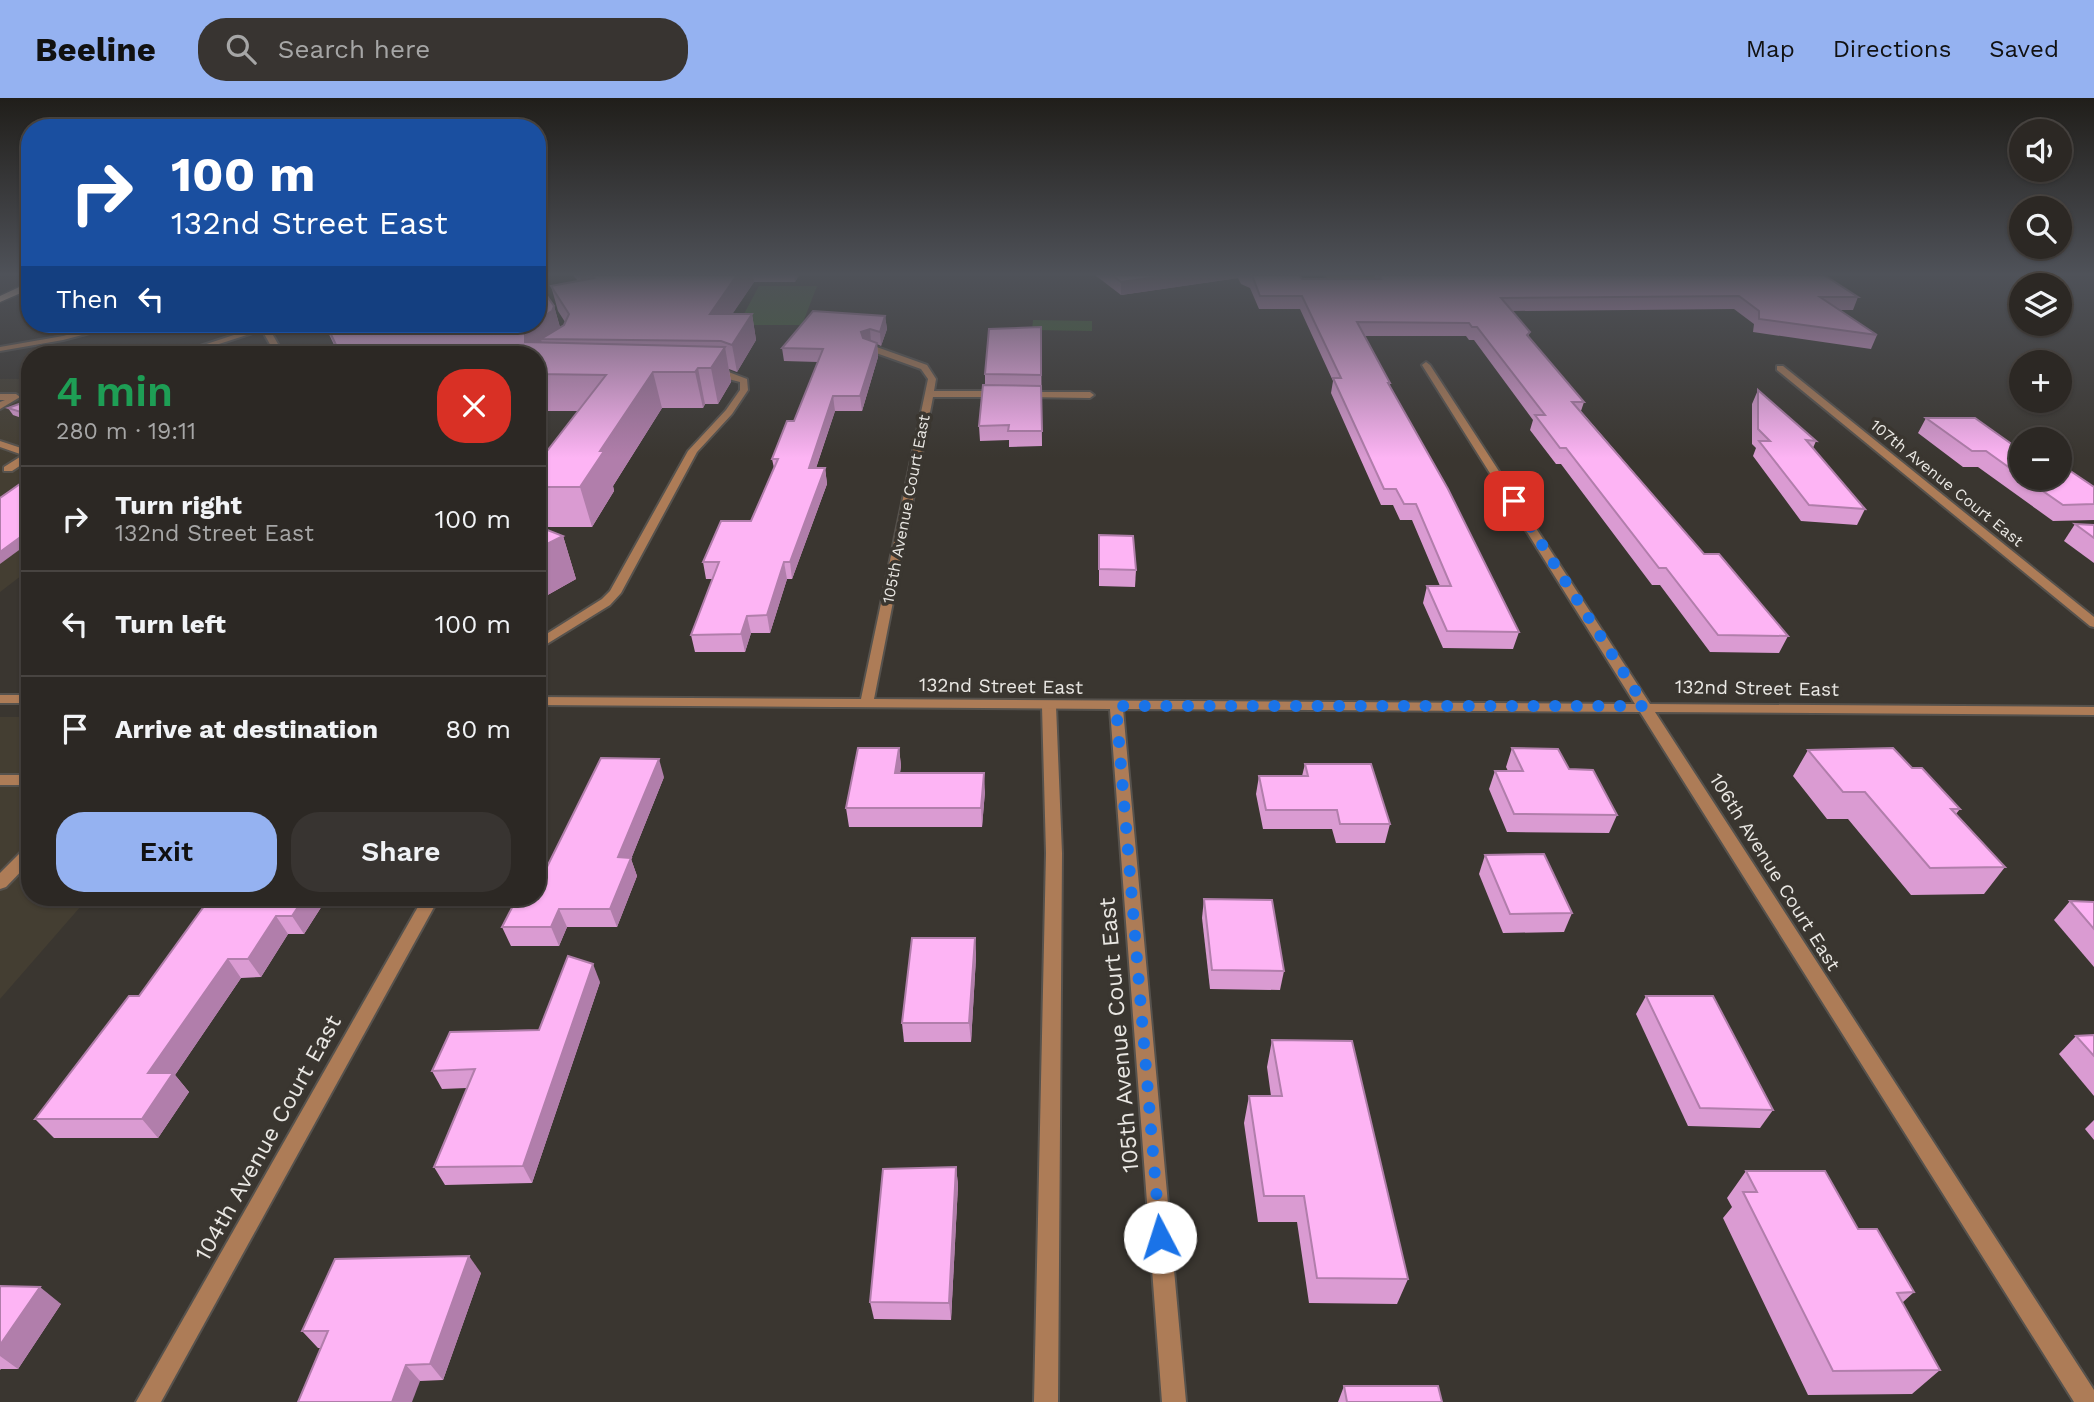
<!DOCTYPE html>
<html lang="en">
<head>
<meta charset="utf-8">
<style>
  body { margin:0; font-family:"Work Sans",sans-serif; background:#383431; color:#f1f3f6; height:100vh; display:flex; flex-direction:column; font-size:26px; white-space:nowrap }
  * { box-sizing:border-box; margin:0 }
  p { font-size:23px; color:#a6a6a6 }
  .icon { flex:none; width:38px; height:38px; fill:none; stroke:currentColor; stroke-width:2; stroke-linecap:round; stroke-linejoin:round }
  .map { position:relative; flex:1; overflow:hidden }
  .sheet { position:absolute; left:21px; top:248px; width:525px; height:560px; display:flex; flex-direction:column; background:#2c2824; border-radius:28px; box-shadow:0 2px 5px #0004,0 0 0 2px #484441 }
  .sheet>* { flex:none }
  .banner { position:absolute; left:21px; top:21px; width:525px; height:214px; border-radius:28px; box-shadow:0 2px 5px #0004,0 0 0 2px #484441; background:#1a4fa0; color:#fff; overflow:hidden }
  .fabs { position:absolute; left:2009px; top:21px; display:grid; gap:14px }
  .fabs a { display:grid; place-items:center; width:63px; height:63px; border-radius:50%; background:#2c2824; box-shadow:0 2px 5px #0004,0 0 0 2px #484441; font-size:35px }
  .pin { position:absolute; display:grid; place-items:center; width:60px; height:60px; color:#fff; margin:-30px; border-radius:14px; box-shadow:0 4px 10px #0006 }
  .me { position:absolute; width:77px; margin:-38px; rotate:355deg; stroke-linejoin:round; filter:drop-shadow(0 0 5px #0008) }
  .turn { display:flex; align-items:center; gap:24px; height:147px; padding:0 35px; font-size:32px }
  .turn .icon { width:91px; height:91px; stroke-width:2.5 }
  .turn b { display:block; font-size:49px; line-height:60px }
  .then { display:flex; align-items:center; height:66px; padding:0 35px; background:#0003; gap:14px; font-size:26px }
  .round { display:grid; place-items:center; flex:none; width:74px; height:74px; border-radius:28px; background:#383431 }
  .headline { display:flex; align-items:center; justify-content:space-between; height:119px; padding:0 35px }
  h1 { font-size:42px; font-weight:600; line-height:52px; color:#1e9e55 }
  .action { display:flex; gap:14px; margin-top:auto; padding:14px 35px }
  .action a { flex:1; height:80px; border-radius:28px; background:#95b2f1; color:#111; font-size:28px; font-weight:600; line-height:80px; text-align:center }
  .action a+a { background:#383431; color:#f1f3f6 }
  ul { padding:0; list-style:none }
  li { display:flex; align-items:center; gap:21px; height:105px; padding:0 35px; border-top:2px solid #484441 }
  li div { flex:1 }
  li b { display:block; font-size:26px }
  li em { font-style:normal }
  header { display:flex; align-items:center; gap:42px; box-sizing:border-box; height:98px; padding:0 35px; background:#95b2f1; color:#111 }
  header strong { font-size:33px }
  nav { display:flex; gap:38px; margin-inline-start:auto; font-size:24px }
  .search { width:490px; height:63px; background:#383431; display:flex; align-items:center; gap:18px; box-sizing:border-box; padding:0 24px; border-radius:28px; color:#a6a6a6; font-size:26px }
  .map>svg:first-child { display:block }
  .built { fill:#443e32 }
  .green { fill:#406133 }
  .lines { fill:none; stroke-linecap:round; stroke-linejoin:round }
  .service-casing { stroke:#56524d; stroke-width:4 }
  .minor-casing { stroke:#56524d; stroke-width:4 }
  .primary-casing { stroke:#56524d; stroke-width:3 }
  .service { fill:#ad7c57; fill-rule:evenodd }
  .minor { fill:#ad7c57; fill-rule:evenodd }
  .primary { fill:#f9d0b3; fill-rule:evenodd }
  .wall { fill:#da9bd2 }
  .shaded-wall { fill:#b17eab }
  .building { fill:#fdb4f4; stroke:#b17eab; stroke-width:2 }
  .route { stroke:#1a73e8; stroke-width:12; stroke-dasharray:0 21.6 }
  .labels { text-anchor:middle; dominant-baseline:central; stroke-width:7; stroke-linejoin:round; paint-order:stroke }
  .far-street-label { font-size:16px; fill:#e9e7e3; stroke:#3a3630 }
  .street-label { font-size:19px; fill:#e9e7e3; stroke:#3a3630 }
  .near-street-label { font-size:23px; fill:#e9e7e3; stroke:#3a3630 }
</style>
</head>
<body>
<header>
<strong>Beeline</strong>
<div class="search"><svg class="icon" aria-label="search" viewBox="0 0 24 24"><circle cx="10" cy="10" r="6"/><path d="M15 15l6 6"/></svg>Search here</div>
<nav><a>Map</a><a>Directions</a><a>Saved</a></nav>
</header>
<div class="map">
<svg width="2094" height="1304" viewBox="0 0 2094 1304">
  <rect width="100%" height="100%" fill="#3a3630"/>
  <!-- built -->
  <g class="built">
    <polygon points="0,281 30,281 30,471 0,494"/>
    <polygon points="0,619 30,619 30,800 88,800 0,901"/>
  </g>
  <!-- green -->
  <g class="green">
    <polygon points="759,188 817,188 802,227 738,227"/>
    <polygon points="1033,222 1092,223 1092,233 1032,232"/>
  </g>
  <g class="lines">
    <!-- service casing -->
    <g class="service-casing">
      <g id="service">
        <polygon points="111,226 124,226 63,242 0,253 0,249 63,238"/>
        <polygon points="267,226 278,226 269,230 284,257 276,257 262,232 185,257 173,257"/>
        <polygon points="726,273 747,281 748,292 732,316 697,354 621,495 610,507 537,552 537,542 602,501 610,493 688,353 726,312 740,292 740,284 709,276 713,273"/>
        <polygon points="0,296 16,296 20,299 0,311 0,304 5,302 0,302"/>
        <polygon points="0,343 30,353 30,361 12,373 4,373 4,369 23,357 0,349"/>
        <polygon points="1049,604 1056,608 1062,755 1058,1304 1034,1304 1046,755 1042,608"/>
        <rect x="0" y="677" width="30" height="10"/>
        <polygon points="30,749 30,764 6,789 0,791 0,775 25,750"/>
      </g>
    </g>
    <!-- minor casing -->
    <g class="minor-casing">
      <g id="minor">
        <polygon points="1325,177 1392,179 1396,181 1392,183 1329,183"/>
        <polygon points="865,247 871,247 927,267 936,281 934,293 1001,293 1005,296 1001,299 933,299 874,601 1635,606 1422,267 1426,264 1430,267 1650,606 2094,609 2094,617 1655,614 2094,1292 2094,1304 2074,1304 1640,614 1123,611 1186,1304 1162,1304 1110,611 537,607 537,599 861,601 928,281 921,271 865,251"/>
        <polygon points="1777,268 1783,268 2094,519 2094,529 2090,528 1777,272"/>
        <polygon points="1022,294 1090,294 1094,297 1090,300 1025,299 1022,298"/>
        <rect x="0" y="597" width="30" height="8"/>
        <polygon points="423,800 439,800 161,1304 136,1304"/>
      </g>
    </g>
    <!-- primary casing -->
    <g class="primary-casing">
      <polygon id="primary" points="30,184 30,191 0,204 0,198"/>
    </g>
    <!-- service -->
    <use href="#service" class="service"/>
    <!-- minor -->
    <use href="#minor" class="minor"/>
    <!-- primary -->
    <use href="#primary" class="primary"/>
  </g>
  <!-- wall -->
  <g class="wall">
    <polygon points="573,177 799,177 795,184 754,184 732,216 752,216 756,242 737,274 729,271 731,284 718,306 705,306 703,310 662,310 613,388 614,393 592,429 540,429 563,438 576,481 537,503 537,366 578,313 537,313 537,257 328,257 336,251 324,226 537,226 554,208 560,229 564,227 565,224 558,213 551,188 578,183"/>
    <polygon points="1095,177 1299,177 1302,181 1374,181 1375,177 1824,177 1858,199 1853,212 1840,212 1877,237 1871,251 1753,234 1754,226 1734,211 1511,213 1530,234 1528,239 1584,304 1581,313 1704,456 1788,538 1779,555 1710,554 1660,487 1652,487 1561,366 1556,366 1530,332 1533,322 1474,242 1469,242 1466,238 1365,238 1390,285 1390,288 1519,534 1513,551 1443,550 1423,505 1427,488 1440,488 1412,422 1400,422 1393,407 1381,407 1331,295 1333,283 1300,211 1259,211 1250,190 1241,186 1238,180 1121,197"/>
    <polygon points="885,218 887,231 881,248 877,246 878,259 862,313 835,313 816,370 825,370 827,386 792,481 787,481 770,535 751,535 745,554 695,554 691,537 713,481 706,481 703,464 751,423 774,370 772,361 794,323 818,264 784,263 782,250"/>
    <polygon points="1041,229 1042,348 1009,349 1009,342 980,343 979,328 985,288 985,276"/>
    <polygon points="1758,292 1816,343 1813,350 1865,411 1857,427 1801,423 1753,358 1756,350 1752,346 1752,306"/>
    <polygon points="30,302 30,323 13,317 8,310"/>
    <polygon points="1926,320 2013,347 2021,347 2021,380 2060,380 2094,389 2094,422 2053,423 1978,369 1963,369 1918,335"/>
    <polygon points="2075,426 2094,427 2094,465 2064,443"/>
    <polygon points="1099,437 1136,472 1135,489 1099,488"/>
    <polygon points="899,650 901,668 900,675 985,693 982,729 849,729 846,710"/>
    <polygon points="1512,650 1569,671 1617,717 1609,735 1507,734 1489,691 1495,673 1508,673 1506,669"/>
    <polygon points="1808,652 1912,670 1960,711 1956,716 2005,769 1984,796 1911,797 1848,721 1827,721 1793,678"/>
    <polygon points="1305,666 1390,726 1385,745 1336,745 1332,731 1263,731 1256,696 1259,678 1302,678"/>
    <polygon points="664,679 631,761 637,778 617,829 567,829 559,848 511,848 502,829 538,787"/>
    <polygon points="1485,757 1572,815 1564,834 1503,835 1479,776"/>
    <polygon points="210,800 327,800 304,836 288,836 261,879 241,880 175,977 189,994 158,1040 54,1040 35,1021 139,898"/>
    <polygon points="1204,801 1284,873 1280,892 1210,891 1202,820"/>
    <polygon points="2070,803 2094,804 2094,869 2054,822"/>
    <polygon points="975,840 976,859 971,944 904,944 902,925"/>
    <polygon points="600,884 532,1085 445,1087 434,1069 467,990 442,991 432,973 539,932"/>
    <polygon points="1646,898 1773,1012 1760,1030 1688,1028 1636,916"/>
    <polygon points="2094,937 2094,998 2059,956 2076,938"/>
    <polygon points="1272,942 1408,1181 1397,1206 1309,1205 1297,1124 1258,1124 1244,1025 1249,998 1271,998 1267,969"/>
    <polygon points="2094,1022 2094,1042 2085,1031"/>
    <polygon points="956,1069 958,1087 951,1222 874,1221 870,1204"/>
    <polygon points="1746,1073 1858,1131 1914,1194 1902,1205 1940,1272 1912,1296 1808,1297 1723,1120 1732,1109 1727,1100"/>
    <polygon points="481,1175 443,1282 420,1283 321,1250 318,1250 302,1233"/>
    <polygon points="0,1188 61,1206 18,1271 1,1271 0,1272"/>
    <polygon points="1344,1288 1442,1304 1338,1304"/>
  </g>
  <!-- shaded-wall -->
  <g class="shaded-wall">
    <polygon points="580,177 586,177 588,186 582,187"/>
    <polygon points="737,177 753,177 754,184 715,242 710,216"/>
    <polygon points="794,177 799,177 795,184"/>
    <polygon points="1171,177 1239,177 1238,180 1121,197 1121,184"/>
    <polygon points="554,208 563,241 541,241 545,257 525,244 525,229 531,226 537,226 537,222"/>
    <polygon points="752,216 756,242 737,274 732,247"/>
    <polygon points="885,218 887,231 881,248 880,234"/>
    <polygon points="870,231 871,244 862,247 861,234"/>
    <polygon points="877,245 878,259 862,313 860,298"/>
    <polygon points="725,249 731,284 718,306 711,270"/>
    <polygon points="698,270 705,306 703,310 695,274"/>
    <polygon points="653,274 662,310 613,388 614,393 592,429 580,389 600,353"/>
    <polygon points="833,298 835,313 811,385 809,370"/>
    <polygon points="825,370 827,386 792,481 790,464"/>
    <polygon points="30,432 30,444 0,466 0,454"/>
    <polygon points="563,438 576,481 537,503 537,451"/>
    <polygon points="784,464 787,481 770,535 767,517"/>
    <polygon points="747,518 751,535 745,554 741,536"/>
    <polygon points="899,650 901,668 897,693 895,675"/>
    <polygon points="659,661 664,679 631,761 637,778 617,829 610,811 618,759"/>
    <polygon points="984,675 985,693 982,729 981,710"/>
    <polygon points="304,800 327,800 304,836 292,818"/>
    <polygon points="559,811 567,829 559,848 551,829"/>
    <polygon points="276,818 288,836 261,879 248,861"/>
    <polygon points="975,840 976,859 971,944 969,925"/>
    <polygon points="228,861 241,880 175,977 189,994 158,1040 142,1021 148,975"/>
    <polygon points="593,866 600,884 532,1085 523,1068"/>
    <polygon points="956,1069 958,1087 951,1222 949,1205"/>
    <polygon points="469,1158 481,1175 443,1282 430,1266"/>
    <polygon points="40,1189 61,1206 18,1271 0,1258 0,1247"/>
    <polygon points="406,1267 420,1283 412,1304 392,1304"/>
  </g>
  <!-- building -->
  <g class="building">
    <polygon points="591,177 737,177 710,216 752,216 732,247 721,243 541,241 564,227 569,216 551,188 594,180"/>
    <polygon points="1112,177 1171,177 1121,184"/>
    <polygon points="1252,177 1299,177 1302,181 1381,181 1379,177 1824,177 1858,199 1820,199 1877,237 1759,221 1759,213 1739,198 1501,200 1530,234 1527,237 1584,304 1572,304 1704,456 1719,456 1788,538 1718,537 1666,470 1659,470 1566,350 1560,350 1535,317 1545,317 1477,229 1472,229 1469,225 1357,224 1390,285 1388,285 1448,391 1519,534 1447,533 1427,488 1451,488 1416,406 1404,406 1396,391 1384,391 1333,280 1341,280 1302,198 1260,198"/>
    <polygon points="537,184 554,208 552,213 537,222"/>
    <polygon points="813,213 885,218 880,234 870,231 861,234 863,240 877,245 860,298 833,298 809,370 825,370 790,464 784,464 767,517 747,518 741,536 691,537 719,464 703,464 721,423 751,423 778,361 772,361 787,323 794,323 823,251 782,250"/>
    <polygon points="326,226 531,226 525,229 525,244 725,249 711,270 698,270 695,274 653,274 600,353 604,353 580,389 537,389 537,366 606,277 537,276 537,257 325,257 328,257 327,253 338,251"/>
    <polygon points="1041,229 1041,277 985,276 989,231"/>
    <polygon points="983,287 1041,288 1042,333 1008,333 1009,327 979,328"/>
    <polygon points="1758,292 1816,343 1806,342 1865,411 1809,407 1759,343 1770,343 1758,331"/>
    <polygon points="30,302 30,317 8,310"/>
    <polygon points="1926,320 1975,320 2013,347 2021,347 2021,378 1986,353 1972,353"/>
    <polygon points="2060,366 2094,389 2094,406 2063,407 2024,380 2060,380"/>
    <polygon points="30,379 30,432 0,454 0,400"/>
    <polygon points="2075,426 2094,427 2094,440"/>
    <polygon points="537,428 563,438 537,451"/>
    <polygon points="1099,437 1133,438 1136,472 1099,471"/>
    <polygon points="858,650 899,650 895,675 984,675 981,710 846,710"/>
    <polygon points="1512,650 1558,651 1569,671 1593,672 1617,717 1514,716 1495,673 1523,673"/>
    <polygon points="1893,650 1912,670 1922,670 1960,711 1951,711 2005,769 1930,770 1865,694 1843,694 1808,652"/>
    <polygon points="601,660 659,661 618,759 631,760 610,811 559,811 551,829 502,829 517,800 537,800 537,787 538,787"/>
    <polygon points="1305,666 1371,666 1390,726 1340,726 1337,712 1266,712 1259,678 1308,678"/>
    <polygon points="1544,756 1572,815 1510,816 1485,757"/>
    <polygon points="210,800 304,800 292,818 276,818 248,861 228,861 148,975 173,975 142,1021 35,1021 129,898 139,898"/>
    <polygon points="1204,801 1272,802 1284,873 1212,872"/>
    <polygon points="2070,803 2094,804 2094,831"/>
    <polygon points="912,840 975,840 969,925 902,925"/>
    <polygon points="568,858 593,866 523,1068 434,1069 475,971 432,973 450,934 539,932"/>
    <polygon points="1646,898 1713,898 1773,1012 1700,1010"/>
    <polygon points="2094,937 2094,958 2076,938"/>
    <polygon points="1272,942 1352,943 1408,1181 1317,1180 1304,1098 1264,1098 1249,998 1282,998"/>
    <polygon points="956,1069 949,1205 870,1204 883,1071"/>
    <polygon points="1746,1073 1825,1073 1858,1131 1877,1131 1914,1194 1897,1195 1940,1272 1833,1273 1743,1094 1757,1094"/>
    <polygon points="469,1158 430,1266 406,1267 392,1304 298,1304 328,1233 302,1233 335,1161"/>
    <polygon points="0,1188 40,1189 0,1247"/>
    <polygon points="1344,1288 1438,1288 1442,1304 1347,1304"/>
  </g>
  <!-- sky -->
  <linearGradient id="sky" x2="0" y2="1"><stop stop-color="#201e1a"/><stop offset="0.49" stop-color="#4f5259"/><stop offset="1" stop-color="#4f5259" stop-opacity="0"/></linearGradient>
  <rect width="2094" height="360" fill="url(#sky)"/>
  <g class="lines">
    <!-- route -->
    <polyline class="route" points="1160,1139 1116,608 1645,608 1514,403"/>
  </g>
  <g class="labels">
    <!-- far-street labels -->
    <g class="far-street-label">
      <text transform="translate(1947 385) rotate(39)">107th Avenue Court East</text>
      <text transform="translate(906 411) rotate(-79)">105th Avenue Court East</text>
    </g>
    <!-- street labels -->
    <g class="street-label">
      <text transform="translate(1001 588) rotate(1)">132nd Street East</text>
      <text transform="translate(1757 590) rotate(1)">132nd Street East</text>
      <text transform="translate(1775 774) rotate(58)">106th Avenue Court East</text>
    </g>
    <!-- near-street labels -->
    <g class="near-street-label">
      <text transform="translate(1119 937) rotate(-95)">105th Avenue Court East</text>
      <text transform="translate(268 1040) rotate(-61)">104th Avenue Court East</text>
    </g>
  </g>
</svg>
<div class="fabs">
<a><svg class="icon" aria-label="sound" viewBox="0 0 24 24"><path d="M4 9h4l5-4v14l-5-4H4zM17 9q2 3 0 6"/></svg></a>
<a><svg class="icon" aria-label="search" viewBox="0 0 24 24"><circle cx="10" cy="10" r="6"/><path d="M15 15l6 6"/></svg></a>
<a><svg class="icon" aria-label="layers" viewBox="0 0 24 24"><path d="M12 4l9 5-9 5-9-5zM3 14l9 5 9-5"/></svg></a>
<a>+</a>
<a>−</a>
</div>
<div class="pin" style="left:1514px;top:403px;background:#d93025"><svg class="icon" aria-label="arrive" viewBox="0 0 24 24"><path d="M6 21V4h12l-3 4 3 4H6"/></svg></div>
<svg class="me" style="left:1160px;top:1139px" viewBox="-20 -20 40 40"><circle r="19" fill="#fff"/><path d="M0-13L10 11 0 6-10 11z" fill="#1a73e8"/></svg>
<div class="banner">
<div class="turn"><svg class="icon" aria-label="right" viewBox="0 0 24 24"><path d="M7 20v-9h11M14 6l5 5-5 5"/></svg><div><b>100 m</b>132nd Street East</div></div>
<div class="then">Then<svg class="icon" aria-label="left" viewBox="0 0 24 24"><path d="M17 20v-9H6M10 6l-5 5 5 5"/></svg></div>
</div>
<section class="sheet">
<div class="headline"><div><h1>4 min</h1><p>280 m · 19:11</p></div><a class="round" style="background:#d93025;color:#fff"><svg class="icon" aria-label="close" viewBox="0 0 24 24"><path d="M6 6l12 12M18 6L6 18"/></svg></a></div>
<ul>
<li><svg class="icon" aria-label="right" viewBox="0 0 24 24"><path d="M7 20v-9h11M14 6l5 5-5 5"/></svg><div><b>Turn right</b><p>132nd Street East</p></div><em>100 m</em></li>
<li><svg class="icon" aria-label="left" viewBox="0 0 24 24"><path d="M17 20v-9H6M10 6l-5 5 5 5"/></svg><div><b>Turn left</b></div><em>100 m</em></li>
<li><svg class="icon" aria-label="arrive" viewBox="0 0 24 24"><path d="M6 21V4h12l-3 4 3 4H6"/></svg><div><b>Arrive at destination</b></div><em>80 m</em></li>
</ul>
<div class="action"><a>Exit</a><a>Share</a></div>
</section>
</div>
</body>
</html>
